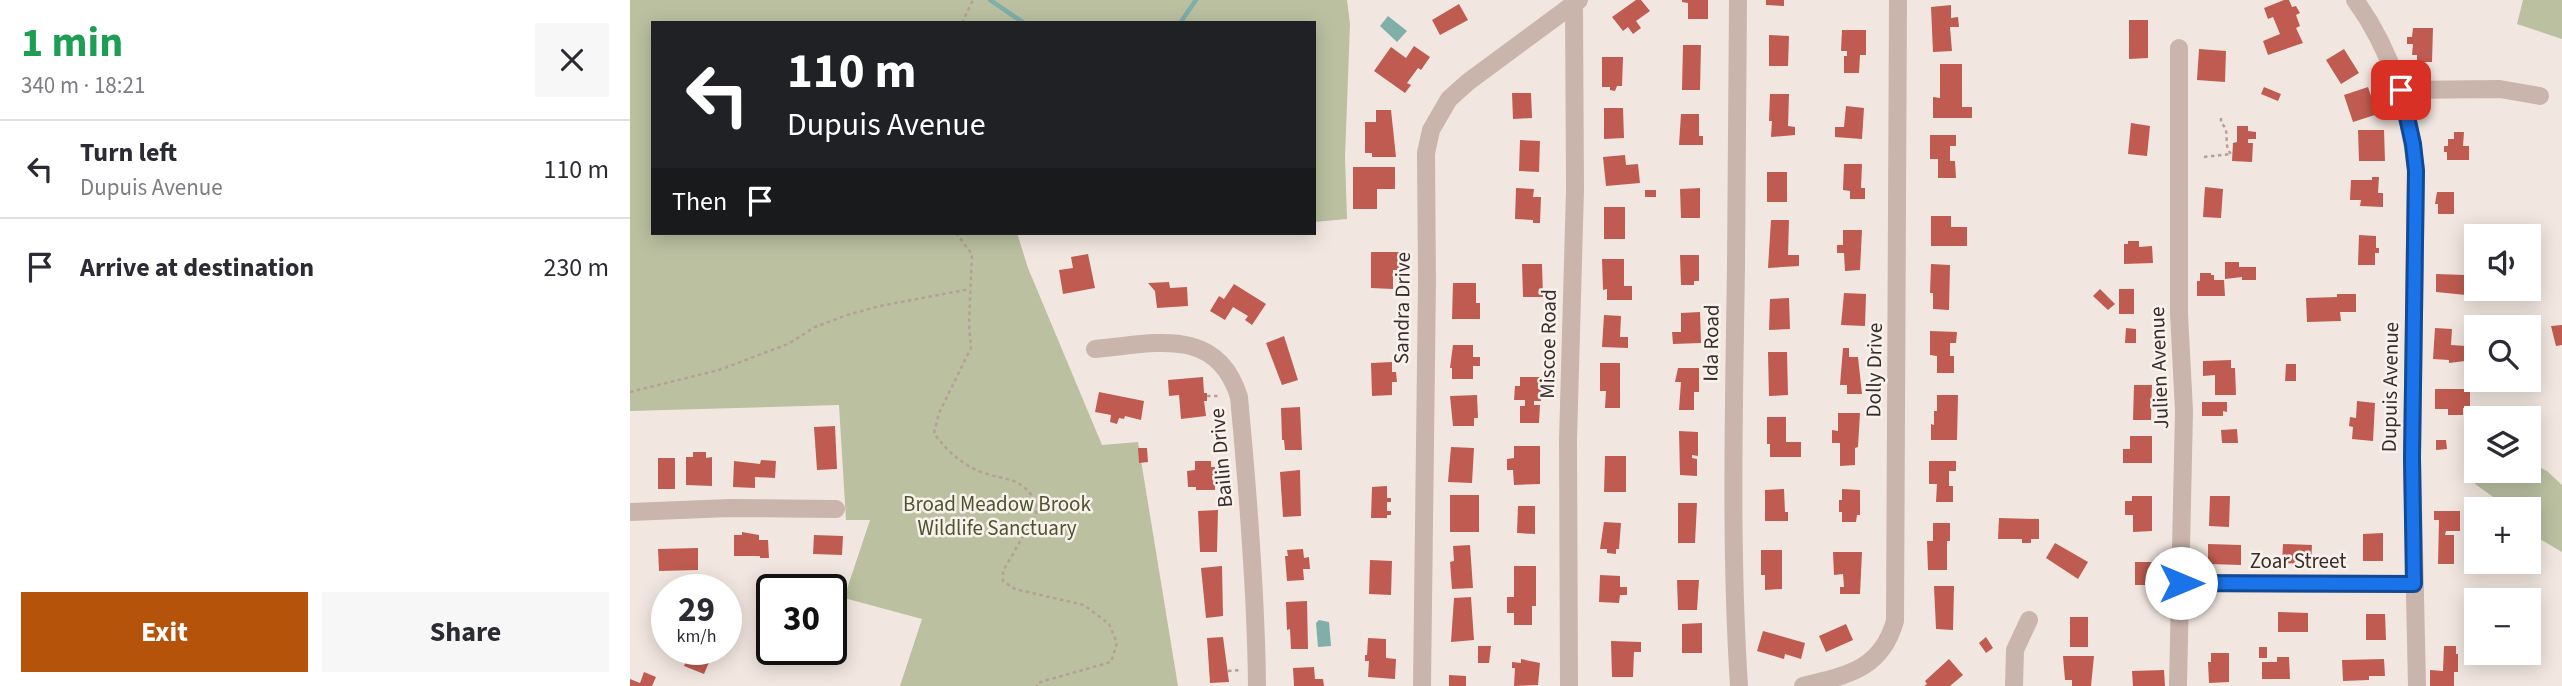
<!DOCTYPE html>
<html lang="en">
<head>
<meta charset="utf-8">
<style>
  body { margin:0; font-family:"Source Sans 3",sans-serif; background:#f7f7f7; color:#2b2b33; height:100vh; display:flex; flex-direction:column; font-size:26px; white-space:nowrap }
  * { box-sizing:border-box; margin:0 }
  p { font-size:23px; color:#7c7c81 }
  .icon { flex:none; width:38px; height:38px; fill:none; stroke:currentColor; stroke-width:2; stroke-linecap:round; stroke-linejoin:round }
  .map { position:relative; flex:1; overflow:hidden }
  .drawer { display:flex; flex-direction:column; background:#fff; width:630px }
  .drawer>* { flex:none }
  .hud { position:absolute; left:21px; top:21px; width:665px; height:214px; border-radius:0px; box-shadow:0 4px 18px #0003; background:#202124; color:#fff; overflow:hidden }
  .buttons { position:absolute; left:1834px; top:224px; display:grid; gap:14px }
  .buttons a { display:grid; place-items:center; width:77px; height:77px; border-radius:0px; background:#fff; box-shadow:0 4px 18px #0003; font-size:35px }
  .speed { position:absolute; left:21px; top:574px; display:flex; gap:14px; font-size:35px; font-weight:700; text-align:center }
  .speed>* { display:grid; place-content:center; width:91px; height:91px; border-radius:50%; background:#fff; box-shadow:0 4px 18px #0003; line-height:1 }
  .speed small { font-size:18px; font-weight:400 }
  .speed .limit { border:4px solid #111; border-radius:10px; background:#fff; color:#111 }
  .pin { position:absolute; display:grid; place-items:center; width:60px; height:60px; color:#fff; margin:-30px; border-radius:14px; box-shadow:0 4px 10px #0006 }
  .me { position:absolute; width:77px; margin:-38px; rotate:90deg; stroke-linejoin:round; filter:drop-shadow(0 0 5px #0008) }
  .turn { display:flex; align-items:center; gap:24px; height:147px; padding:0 21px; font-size:32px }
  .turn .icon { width:91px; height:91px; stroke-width:2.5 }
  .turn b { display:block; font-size:49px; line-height:60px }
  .then { display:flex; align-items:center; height:66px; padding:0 21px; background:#0003; gap:14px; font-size:26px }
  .round { display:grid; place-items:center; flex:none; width:74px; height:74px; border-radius:0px; background:#f7f7f7 }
  .summary { display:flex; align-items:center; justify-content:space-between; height:119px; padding:0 21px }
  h1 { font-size:42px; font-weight:700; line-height:52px; color:#1e9e55 }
  .action { display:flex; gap:14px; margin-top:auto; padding:14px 21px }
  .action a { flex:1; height:80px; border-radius:0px; background:#b45309; color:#fff; font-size:28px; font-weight:700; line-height:80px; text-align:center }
  .action a+a { background:#f7f7f7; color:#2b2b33 }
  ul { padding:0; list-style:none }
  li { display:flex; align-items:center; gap:21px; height:98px; padding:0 21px; border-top:2px solid #e1e1e2 }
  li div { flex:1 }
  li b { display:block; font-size:26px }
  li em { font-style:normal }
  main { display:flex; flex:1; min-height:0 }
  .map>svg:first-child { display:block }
  .green { fill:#bac0a0 }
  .water { fill:#80aea9 }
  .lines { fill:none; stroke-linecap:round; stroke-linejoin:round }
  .stream { stroke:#80aea9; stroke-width:4.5 }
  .building { fill:#bf5b50 }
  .path { stroke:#b59f96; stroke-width:2.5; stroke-dasharray:3.5 3.5; stroke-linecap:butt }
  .minor { stroke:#cab5ac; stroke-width:18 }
  .route-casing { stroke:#114b97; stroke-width:18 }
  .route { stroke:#1a73e8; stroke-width:12 }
  .labels { text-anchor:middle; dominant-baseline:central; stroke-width:5; stroke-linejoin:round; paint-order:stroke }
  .street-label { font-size:21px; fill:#382d2b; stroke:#f9f1ec }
  .park-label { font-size:21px; fill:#4d552f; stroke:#f9f1ec }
</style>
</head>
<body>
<main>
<section class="drawer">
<div class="summary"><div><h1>1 min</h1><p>340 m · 18:21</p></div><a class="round"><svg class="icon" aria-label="close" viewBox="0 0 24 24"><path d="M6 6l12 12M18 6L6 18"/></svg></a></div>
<ul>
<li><svg class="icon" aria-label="left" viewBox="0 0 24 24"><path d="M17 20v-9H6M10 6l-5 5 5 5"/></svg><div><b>Turn left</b><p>Dupuis Avenue</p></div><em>110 m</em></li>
<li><svg class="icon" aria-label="arrive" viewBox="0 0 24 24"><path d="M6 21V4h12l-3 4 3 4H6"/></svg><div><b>Arrive at destination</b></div><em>230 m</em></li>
</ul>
<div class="action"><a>Exit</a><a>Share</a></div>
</section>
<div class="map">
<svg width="1932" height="686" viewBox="0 0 1932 686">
  <rect width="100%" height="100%" fill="#f2e7e0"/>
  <!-- green -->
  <g class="green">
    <polygon points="0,0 717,0 720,24 715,157 717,219 684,222 684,23 23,23 23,233 387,233 398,268 472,445 508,442 548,686 270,686 292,619 214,598 240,520 216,520 209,405 0,411"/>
    <polygon points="1893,0 1932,0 1932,39 1887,24"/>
    <polygon points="1899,462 1917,471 1932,485 1932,552 1905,536 1899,530 1899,509 1880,509 1845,484 1845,476 1849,471 1899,471"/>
  </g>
  <!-- water -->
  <g class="water">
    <polygon points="758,16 777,31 767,42 750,26"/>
    <polygon points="689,620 699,622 701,646 688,647 686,623"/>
  </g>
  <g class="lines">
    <!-- stream -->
    <g class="stream">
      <polyline points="360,0 394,23"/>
      <polyline points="550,23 566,0"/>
    </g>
  </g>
  <!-- building -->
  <g class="building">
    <polygon points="1006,0 1011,0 1020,11 1006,21 1011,28 1003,34 998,27 993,31 982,17"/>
    <polygon points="1052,0 1078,0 1078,19 1058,19 1058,3 1052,2"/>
    <polygon points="1136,0 1154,0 1154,6 1136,5"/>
    <polygon points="1654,0 1659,0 1662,7 1666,6 1670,13 1666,15 1670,26 1666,28 1673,43 1638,55 1633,41 1650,34 1643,17 1638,19 1634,8"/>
    <polygon points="829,4 838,20 810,35 802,20"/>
    <polygon points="1321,5 1321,18 1328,17 1329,27 1320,27 1322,51 1303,52 1301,7"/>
    <polygon points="1499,20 1518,20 1518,58 1499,59"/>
    <polygon points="1783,28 1803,28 1802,62 1787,62 1787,55 1782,55 1783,44 1777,44 1777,37 1782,37"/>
    <polygon points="1212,30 1236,30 1236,55 1230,55 1229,73 1214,73 1214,56 1217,56 1217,51 1211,51"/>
    <polygon points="1139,35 1159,36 1158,66 1139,66"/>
    <polygon points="1053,45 1071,45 1070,90 1052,90"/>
    <polygon points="784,46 800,57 791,70 788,68 777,83 781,85 775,93 744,71 761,47 776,58"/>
    <polygon points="1569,49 1596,51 1595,82 1567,80"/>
    <polygon points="1714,49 1729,73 1711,84 1696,60"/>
    <polygon points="972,57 993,57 992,86 987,86 985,91 980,90 980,87 972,87"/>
    <polygon points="1310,64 1332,64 1332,107 1342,107 1342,118 1303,118 1303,97 1310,98"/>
    <polygon points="1634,87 1651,94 1648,101 1631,94"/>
    <polygon points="1738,87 1742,99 1747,98 1751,113 1723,122 1714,95"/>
    <polygon points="882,93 901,93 902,118 883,119"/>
    <polygon points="1140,94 1159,94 1158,126 1165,127 1165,135 1141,137 1142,121 1139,121"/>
    <polygon points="1216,106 1234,108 1232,139 1205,137 1205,127 1214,127"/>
    <polygon points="974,108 993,108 994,138 974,139"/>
    <polygon points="746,110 761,110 766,157 742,157 742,153 735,153 735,122 746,122"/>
    <polygon points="1051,114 1069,114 1069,136 1073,136 1073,145 1049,145"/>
    <polygon points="1501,123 1520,126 1517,156 1498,154"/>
    <polygon points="1607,126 1618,126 1618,131 1626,132 1626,139 1618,139 1618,143 1623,143 1622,162 1602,161 1603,143 1607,142"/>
    <polygon points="1728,130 1754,130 1755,161 1729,161"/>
    <polygon points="1824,132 1834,132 1833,146 1839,146 1839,160 1817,160 1817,152 1814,152 1814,146 1818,146 1818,139 1824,139"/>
    <polygon points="1300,135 1326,135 1326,146 1320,146 1320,161 1325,161 1326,178 1308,178 1308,159 1300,159"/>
    <polygon points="890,140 910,141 909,172 889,171"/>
    <polygon points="995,155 996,165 1008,164 1010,183 976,186 973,157"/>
    <polygon points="1214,164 1232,164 1231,188 1235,188 1235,199 1220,199 1220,191 1213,190"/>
    <polygon points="723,167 765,167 765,189 747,189 747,209 723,209"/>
    <rect x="1137" y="172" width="20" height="30"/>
    <polygon points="1742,177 1749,177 1748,193 1753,193 1753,207 1730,206 1731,200 1720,200 1721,180 1742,180"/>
    <polygon points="1575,187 1593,189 1591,218 1573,217"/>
    <polygon points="886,188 904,189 903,197 911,197 910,223 903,223 903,220 885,219"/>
    <polygon points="1070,188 1070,218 1051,218 1050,189"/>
    <rect x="1015" y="190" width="11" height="7"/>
    <polygon points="1807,192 1824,192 1824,214 1808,214 1808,204 1805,204"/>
    <rect x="974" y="207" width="21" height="32"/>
    <polygon points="1301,216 1321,216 1321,227 1337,227 1337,246 1301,246"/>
    <polygon points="1141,220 1159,220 1158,255 1169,255 1169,266 1138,268"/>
    <polygon points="1213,230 1232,230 1230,270 1215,271 1214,253 1207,253 1207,245 1213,245"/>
    <polygon points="1729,235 1746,236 1746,248 1749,248 1749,253 1745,253 1745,265 1728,265"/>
    <polygon points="1498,241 1509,241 1509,247 1522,246 1523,263 1494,264 1494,244 1498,244"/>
    <polygon points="741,252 770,252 769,270 763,270 763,289 741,288"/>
    <polygon points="458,254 465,288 433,294 429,270 443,268 441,257"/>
    <polygon points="1050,255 1069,255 1069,281 1064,281 1064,285 1051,285"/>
    <polygon points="972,259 994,259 994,286 1002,286 1002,300 977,300 977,289 973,290"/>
    <polygon points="1595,262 1609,262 1609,267 1626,267 1626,280 1612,280 1612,277 1595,279"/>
    <polygon points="892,264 912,264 913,297 893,297"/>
    <polygon points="1301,264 1320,265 1319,310 1303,309 1303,293 1300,293"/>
    <polygon points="1907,269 1910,276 1899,281 1899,273"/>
    <polygon points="1570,273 1581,273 1581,275 1584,275 1584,280 1594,280 1595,296 1567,296 1567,281 1570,281"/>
    <polygon points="1806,274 1836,275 1836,295 1806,292"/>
    <polygon points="539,282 540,288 557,287 558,306 527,308 525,291 518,283"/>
    <polygon points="823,283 846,283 846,303 850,303 850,319 822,319"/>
    <polygon points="604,284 636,304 622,325 615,320 618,316 603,307 595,320 580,311 589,296 594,299"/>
    <polygon points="1470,289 1485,304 1478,310 1463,296"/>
    <rect x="1489" y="289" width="15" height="25"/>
    <polygon points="1214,293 1236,294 1235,326 1211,325"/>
    <polygon points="1707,294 1726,294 1726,312 1710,312 1711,321 1677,322 1676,298 1707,297"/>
    <polygon points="1159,298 1160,329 1139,330 1140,299"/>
    <polygon points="1070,312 1071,343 1043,344 1042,332 1051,332 1051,313"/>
    <polygon points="974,315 991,316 990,337 998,337 998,348 972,347"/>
    <polygon points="1932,325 1932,345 1926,346 1921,326"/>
    <polygon points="1496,328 1506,329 1506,343 1495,343"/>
    <polygon points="1805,328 1822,329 1821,345 1836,346 1835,361 1819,363 1819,360 1803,359"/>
    <polygon points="1300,331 1327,332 1326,343 1320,343 1320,356 1324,356 1324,373 1307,373 1307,356 1300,355"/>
    <polygon points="654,336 668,380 652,385 636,343"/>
    <polygon points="823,345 843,345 843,357 850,357 850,366 843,366 843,379 822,379 822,368 820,368"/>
    <polygon points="1213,348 1219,348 1219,357 1228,357 1232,394 1217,394 1217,385 1210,385"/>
    <polygon points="1138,352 1157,352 1158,395 1139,396"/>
    <polygon points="1601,360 1601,368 1605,368 1606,395 1585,395 1585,375 1573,376 1573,361"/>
    <polygon points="762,362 762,372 766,372 767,382 762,382 762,395 742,396 741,363"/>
    <polygon points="970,363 990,363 990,408 975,408 976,391 970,391"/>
    <polygon points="1656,364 1666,364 1666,381 1655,381"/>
    <polygon points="1048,368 1069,368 1069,392 1064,392 1064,410 1049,410 1051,382 1045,382"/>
    <polygon points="573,377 574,393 577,393 577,401 574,401 576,416 551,419 549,395 539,396 538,380"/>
    <polygon points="890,377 912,377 911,401 904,401 904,405 910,405 909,423 890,423 890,406 895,406 895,400 884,400 885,386 890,386"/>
    <polygon points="1504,385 1522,385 1521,420 1503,420"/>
    <polygon points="1805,389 1840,389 1840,408 1833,408 1833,415 1818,415 1818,409 1805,409"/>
    <polygon points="469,392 514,401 511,420 495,416 494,419 489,418 487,424 480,422 481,415 465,412"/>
    <polygon points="847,395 848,418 844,418 844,426 823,426 820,396"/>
    <polygon points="1307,395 1328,395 1327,440 1301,440 1301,424 1304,425 1304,411 1307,411"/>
    <polygon points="1727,401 1745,403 1743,441 1722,439 1723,427 1719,426 1720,417 1726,418"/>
    <polygon points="1572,402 1597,402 1597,412 1593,411 1593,416 1572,416"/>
    <polygon points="670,407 672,450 655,450 654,440 652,440 651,408"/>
    <polygon points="1208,413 1230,413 1228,447 1225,448 1225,465 1210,466 1210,443 1202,443 1202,430 1208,431"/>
    <polygon points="1137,417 1156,417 1156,442 1171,442 1171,457 1140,457 1140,444 1137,444"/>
    <polygon points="205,426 207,469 187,470 184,427"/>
    <polygon points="1607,429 1608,443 1592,443 1591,430"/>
    <polygon points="1049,431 1068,432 1068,456 1062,455 1062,458 1067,459 1067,476 1050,475"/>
    <polygon points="1500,436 1522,436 1522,463 1493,463 1493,449 1500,449"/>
    <polygon points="1806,440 1816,440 1817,449 1806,450"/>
    <polygon points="884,446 910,446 910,484 884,485 883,470 877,470 877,459 884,458"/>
    <polygon points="821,447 844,448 842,483 818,482"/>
    <polygon points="508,448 517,448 518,462 509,463"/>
    <polygon points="63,452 76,452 76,458 82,457 82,486 56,485 56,457 63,457"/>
    <polygon points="975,456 996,456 996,492 974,492"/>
    <rect x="28" y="458" width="17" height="31"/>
    <polygon points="131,460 146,461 145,478 125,477 125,488 103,487 104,461 130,464"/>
    <polygon points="565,461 581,461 581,467 585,467 585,490 566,490 566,487 558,487 557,471 565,470"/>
    <polygon points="1299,461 1326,461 1326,471 1319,471 1319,486 1323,486 1323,502 1306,502 1307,484 1299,484"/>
    <polygon points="670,470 671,516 653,517 650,472"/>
    <polygon points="757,486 757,498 761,498 761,502 757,502 757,511 761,511 761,515 757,515 757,518 741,518 742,487"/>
    <polygon points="1154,489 1155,512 1158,512 1158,521 1135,521 1135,490"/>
    <polygon points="1212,489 1230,490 1230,515 1227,515 1226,522 1212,522 1212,512 1209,512 1209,500 1212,500"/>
    <rect x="820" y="495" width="29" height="37"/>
    <polygon points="1502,496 1522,496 1522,531 1503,532 1503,515 1495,515 1495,501 1502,501"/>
    <polygon points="1580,496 1600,496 1599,527 1579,526"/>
    <polygon points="1048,503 1067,503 1065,543 1048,543"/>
    <polygon points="888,506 905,506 905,534 887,533"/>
    <polygon points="588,510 587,552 570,552 568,511"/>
    <polygon points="1804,511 1830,511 1830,531 1816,531 1815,535 1824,535 1824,564 1808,564 1809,520 1804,520"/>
    <polygon points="1369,518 1409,519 1409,539 1401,539 1401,543 1392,543 1392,539 1368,539"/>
    <polygon points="974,522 991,523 989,549 986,549 986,554 977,553 977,549 970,549"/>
    <polygon points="1303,523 1320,523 1320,541 1317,541 1317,570 1298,570 1297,541 1303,541"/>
    <polygon points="112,532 129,535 129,540 138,540 139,558 130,558 130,556 104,556 104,535 112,535"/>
    <polygon points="1753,533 1753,561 1733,561 1733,534"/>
    <polygon points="184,535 213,536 212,555 183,554"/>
    <polygon points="1425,543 1458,562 1448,579 1416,558"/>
    <polygon points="1578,544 1611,545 1611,565 1578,564"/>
    <polygon points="1653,544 1682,545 1681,564 1652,563"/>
    <polygon points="840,545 843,588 822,589 820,562 824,561 823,546"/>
    <polygon points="68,548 68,570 29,571 28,549"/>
    <polygon points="673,549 674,558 679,557 680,569 673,569 674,580 657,581 655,556 658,556 657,550"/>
    <polygon points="1131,550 1152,550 1152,589 1135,590 1135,575 1131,575"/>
    <polygon points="1203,552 1232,552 1230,594 1210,594 1210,587 1214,587 1213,574 1204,575"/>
    <polygon points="740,560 762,561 761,595 739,594"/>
    <rect x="1505" y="562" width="19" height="23"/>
    <polygon points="592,566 593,616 576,618 571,568"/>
    <polygon points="884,566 906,566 906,606 902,606 902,625 884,625 884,613 877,613 877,597 884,597"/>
    <polygon points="970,575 990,576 990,587 997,587 997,595 990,595 989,603 969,602"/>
    <polygon points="1047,580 1069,580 1067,610 1048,610"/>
    <polygon points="1304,586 1324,586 1323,630 1306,629"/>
    <polygon points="841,597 844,640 821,642 824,598"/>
    <polygon points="677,601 678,649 661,649 660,629 657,630 656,602"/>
    <polygon points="1648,612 1678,613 1678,632 1648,632"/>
    <polygon points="1736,614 1755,614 1756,640 1736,640"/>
    <rect x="1440" y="617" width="18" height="30"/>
    <polygon points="1072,623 1072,653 1052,653 1052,624"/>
    <polygon points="1216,624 1223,640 1196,652 1189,636"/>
    <polygon points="1133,631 1175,643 1171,659 1155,654 1154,659 1127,651"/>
    <polygon points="593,637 599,682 580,683 577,638"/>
    <polygon points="1356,637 1363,648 1356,653 1349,643"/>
    <polygon points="738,638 756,639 756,658 766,659 765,679 738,677 739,661 735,661 735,655 737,655"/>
    <polygon points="981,641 1011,642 1011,652 1004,652 1003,677 982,677"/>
    <polygon points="848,646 861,646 859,663 848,663"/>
    <polygon points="1814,646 1826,646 1826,654 1828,654 1828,672 1824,672 1824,686 1800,686 1800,670 1813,671"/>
    <rect x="1629" y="647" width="8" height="11"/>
    <polygon points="71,649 79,652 77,659 80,660 74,674 54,666 60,652 69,655"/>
    <polygon points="1581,653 1599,653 1599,682 1579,683 1578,662 1581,662"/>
    <polygon points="1433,656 1464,656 1461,686 1442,686 1442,680 1435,680"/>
    <polygon points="1647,657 1659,657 1660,679 1632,679 1632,662 1647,662"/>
    <polygon points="891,659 910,663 908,685 884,686 885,668 882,668 882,662 891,663"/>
    <polygon points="1319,659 1333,675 1320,686 1294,686 1297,684 1295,681"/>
    <polygon points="1754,659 1755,676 1739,676 1739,680 1713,681 1712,660"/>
    <polygon points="684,667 685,679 693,679 694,686 664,686 663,668"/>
    <polygon points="1534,670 1535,686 1503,686 1502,671"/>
    <polygon points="14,672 26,677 22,686 0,686 0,679 10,683"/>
    <polygon points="819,675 836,676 836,686 819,686"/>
  </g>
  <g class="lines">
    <!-- path -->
    <g class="path">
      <polyline points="332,23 343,0"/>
      <path d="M1591 118V123C1602 131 1591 146 1603 156"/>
      <polyline points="1574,157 1601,154"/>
      <path d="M326 233 342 254 339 324 341 348 309 413 304 433C316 450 331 464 351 472 380 482 389 475 408 504L406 514 373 571V581L385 589 454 605 479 624 487 643 481 662 407 683V686"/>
      <polyline points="0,392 89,370 158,344 185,327 217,315 250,306 340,289"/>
      <polyline points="577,396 591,396"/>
      <polyline points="598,671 611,670"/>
    </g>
    <!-- minor -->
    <g class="minor">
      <path d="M1108 0C1107 89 1107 177 1106 266 1104 406 1100 546 1109 686"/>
      <path d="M1725 0C1761 49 1780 111 1786 171L1782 458 1787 686"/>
      <polyline points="1771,90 1870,89 1910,96"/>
      <path d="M465 349C523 344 587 325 609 397 618 493 626 590 627 686"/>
      <polyline points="0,512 100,508 206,509"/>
      <polyline points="1551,583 1784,584"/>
      <polyline points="792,686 797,281 796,153 801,130 819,99 838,82 949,0"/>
      <polyline points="939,686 938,440 945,190 944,3"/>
      <path d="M1173 686C1217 675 1251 670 1265 621L1268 0"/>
      <polyline points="1384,686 1385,650 1399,620"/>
      <polyline points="1548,686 1554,411 1549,314 1549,48"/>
    </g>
  </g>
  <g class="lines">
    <!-- route casing -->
    <g class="route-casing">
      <polyline id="route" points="1551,583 1784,584 1782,458 1786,171 1783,144 1771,90"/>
    </g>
    <!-- route -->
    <use href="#route" class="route"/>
  </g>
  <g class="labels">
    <!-- street labels -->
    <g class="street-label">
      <text transform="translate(772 308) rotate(-89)">Sandra Drive</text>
      <text transform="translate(1081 343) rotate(-89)">Ida Road</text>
      <text transform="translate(918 344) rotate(-89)">Miscoe Road</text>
      <text transform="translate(1529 368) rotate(-92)">Julien Avenue</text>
      <text transform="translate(1244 370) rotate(-89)">Dolly Drive</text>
      <text transform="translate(1760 387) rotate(-89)">Dupuis Avenue</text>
      <text transform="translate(591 458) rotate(-95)">Bailin Drive</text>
      <text x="1668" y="561">Zoar Street</text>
    </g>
    <!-- park labels -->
    <g class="park-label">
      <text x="367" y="504">Broad Meadow Brook<tspan x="367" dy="24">Wildlife Sanctuary</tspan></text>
    </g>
  </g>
</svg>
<div class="buttons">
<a><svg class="icon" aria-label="sound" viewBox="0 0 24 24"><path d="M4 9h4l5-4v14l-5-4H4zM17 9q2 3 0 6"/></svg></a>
<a><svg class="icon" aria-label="search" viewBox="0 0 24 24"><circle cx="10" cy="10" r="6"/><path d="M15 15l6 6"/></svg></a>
<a><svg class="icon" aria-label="layers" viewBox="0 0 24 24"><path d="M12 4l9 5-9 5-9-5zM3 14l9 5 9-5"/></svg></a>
<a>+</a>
<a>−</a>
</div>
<div class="speed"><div>29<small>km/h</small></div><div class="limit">30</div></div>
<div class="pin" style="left:1771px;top:90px;background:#d93025"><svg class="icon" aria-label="arrive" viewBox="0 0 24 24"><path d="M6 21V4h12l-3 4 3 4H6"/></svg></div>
<svg class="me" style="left:1551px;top:583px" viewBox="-20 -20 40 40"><circle r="19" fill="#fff"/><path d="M0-13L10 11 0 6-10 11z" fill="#1a73e8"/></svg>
<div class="hud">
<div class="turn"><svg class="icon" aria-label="left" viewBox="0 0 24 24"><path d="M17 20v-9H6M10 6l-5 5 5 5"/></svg><div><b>110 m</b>Dupuis Avenue</div></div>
<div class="then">Then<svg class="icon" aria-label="arrive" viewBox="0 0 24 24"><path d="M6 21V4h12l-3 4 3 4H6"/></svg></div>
</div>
</div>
</main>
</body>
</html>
